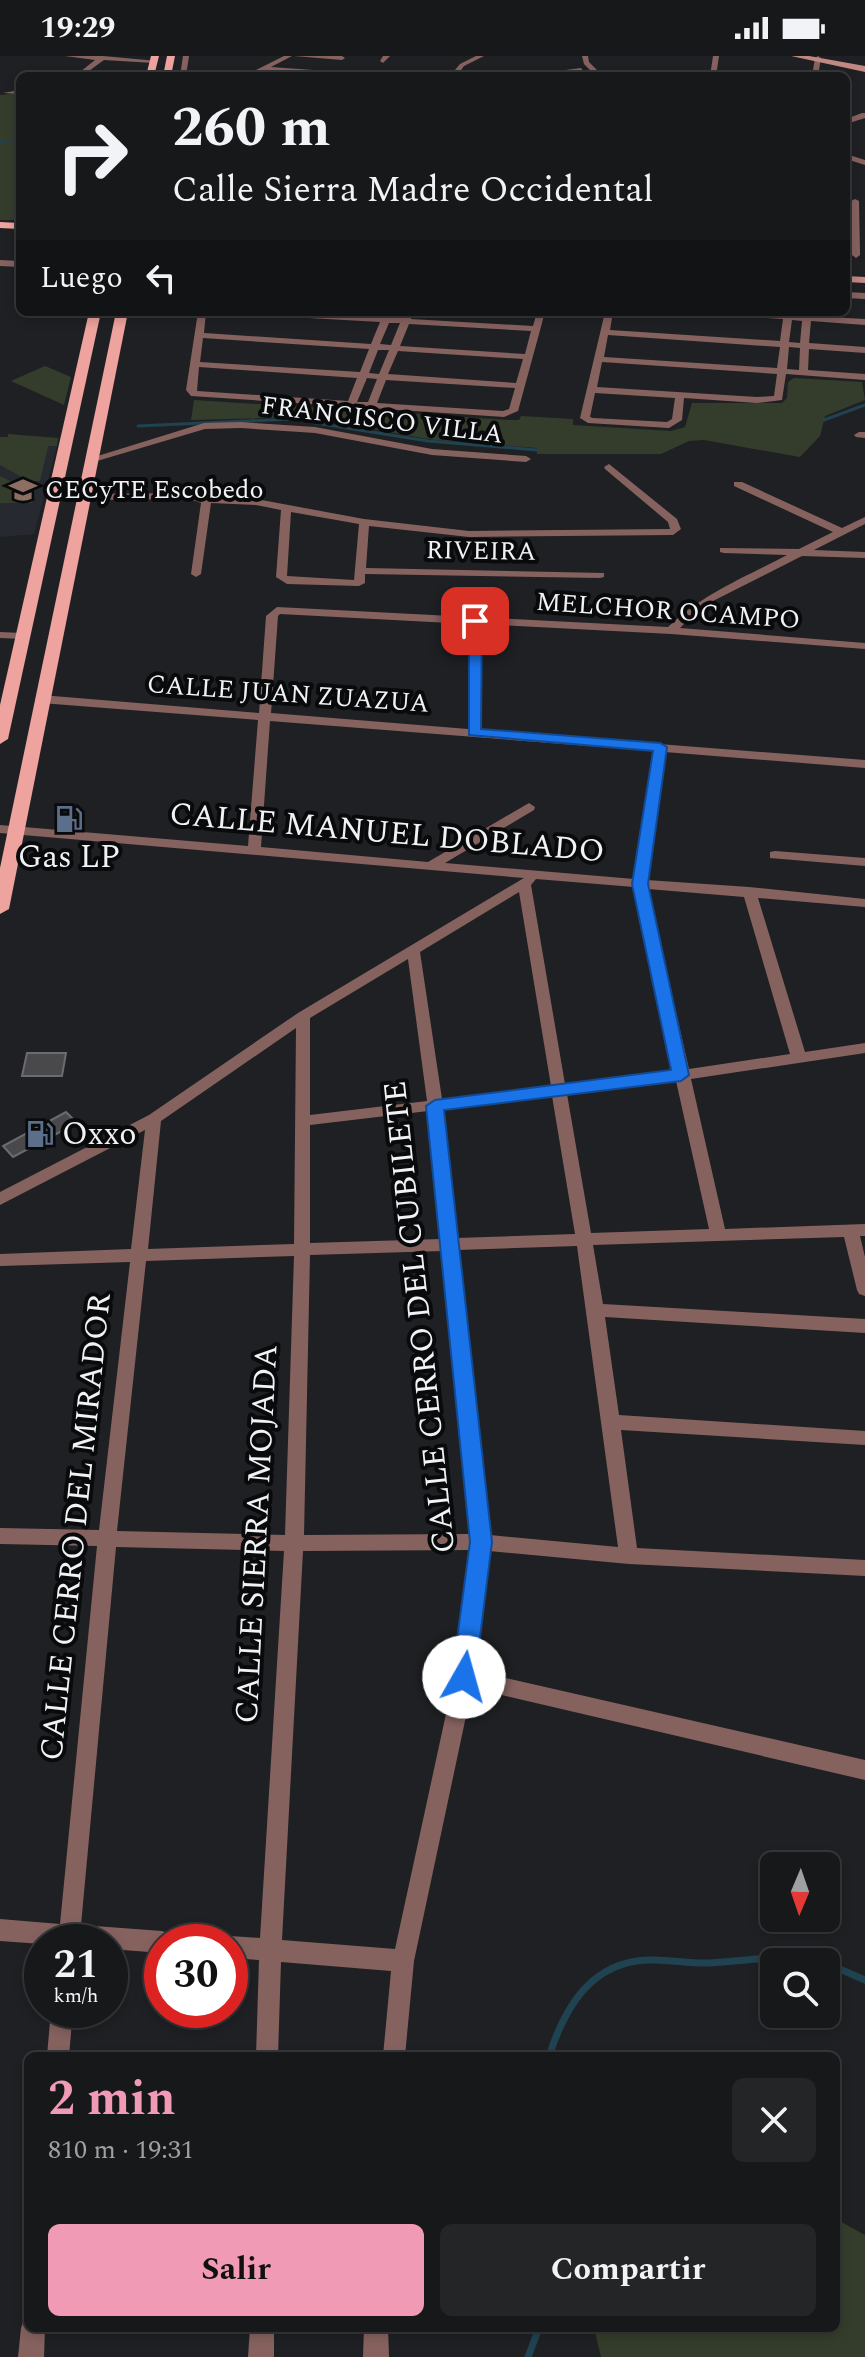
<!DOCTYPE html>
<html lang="es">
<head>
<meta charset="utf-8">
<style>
  body { margin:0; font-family:Spectral,serif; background:#242527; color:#f1f3f6; height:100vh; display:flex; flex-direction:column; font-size:30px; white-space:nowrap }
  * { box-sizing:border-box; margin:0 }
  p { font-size:26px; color:#9ea0a2 }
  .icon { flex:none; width:44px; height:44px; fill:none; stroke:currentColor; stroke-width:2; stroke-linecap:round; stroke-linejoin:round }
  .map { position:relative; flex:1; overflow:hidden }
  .panel { position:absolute; left:24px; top:1996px; width:816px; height:280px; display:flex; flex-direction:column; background:#17181a; border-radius:12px; box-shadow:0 4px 12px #0003,0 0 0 2px #363739 }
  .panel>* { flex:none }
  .guide { position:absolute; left:16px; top:16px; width:834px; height:244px; border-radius:12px; box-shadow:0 4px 12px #0003,0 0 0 2px #363739; background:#17181a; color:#f1f3f6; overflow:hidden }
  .needle { width:52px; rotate:182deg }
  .buttons { position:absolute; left:760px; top:1796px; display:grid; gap:16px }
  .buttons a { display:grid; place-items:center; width:80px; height:80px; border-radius:12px; background:#17181a; box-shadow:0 4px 12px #0003,0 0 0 2px #363739; font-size:40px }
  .speed { position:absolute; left:24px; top:1868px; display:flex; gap:16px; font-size:40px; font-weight:700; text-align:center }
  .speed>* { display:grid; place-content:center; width:104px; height:104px; border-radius:50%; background:#17181a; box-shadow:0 4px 12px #0003,0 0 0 2px #363739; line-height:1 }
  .speed small { font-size:20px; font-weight:400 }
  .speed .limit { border:12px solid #d22; background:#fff; color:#111 }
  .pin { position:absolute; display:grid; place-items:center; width:68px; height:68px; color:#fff; margin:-34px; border-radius:16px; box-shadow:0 4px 12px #0006 }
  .me { position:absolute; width:88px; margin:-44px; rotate:7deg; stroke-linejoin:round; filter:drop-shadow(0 0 6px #0008) }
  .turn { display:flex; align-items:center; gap:28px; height:168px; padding:0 24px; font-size:36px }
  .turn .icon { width:104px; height:104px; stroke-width:2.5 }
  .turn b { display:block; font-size:56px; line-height:68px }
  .then { display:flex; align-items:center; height:76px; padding:0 24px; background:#0003; gap:16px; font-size:30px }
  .round { display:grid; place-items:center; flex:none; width:84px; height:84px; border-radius:12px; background:#242527 }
  .head { display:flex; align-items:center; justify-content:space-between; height:136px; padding:0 24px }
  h1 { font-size:48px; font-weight:700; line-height:60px; color:#f09ab5 }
  .action { display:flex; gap:16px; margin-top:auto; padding:16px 24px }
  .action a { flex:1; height:92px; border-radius:12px; background:#f09ab5; color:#111; font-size:32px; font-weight:700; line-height:92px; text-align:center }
  .action a+a { background:#242527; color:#f1f3f6 }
  .status { display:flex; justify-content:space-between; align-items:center; height:56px; padding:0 40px; background:#17181a; direction:ltr }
  .status svg { height:22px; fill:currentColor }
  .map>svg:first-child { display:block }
  .built { fill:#272931 }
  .green { fill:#343d2b }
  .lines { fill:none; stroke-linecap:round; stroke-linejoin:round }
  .stream-far2 { stroke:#204351; stroke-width:2 }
  .stream-far1 { stroke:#204351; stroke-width:3 }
  .stream { stroke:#204351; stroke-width:7 }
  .building { fill:#49484b; stroke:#6c6b6e; stroke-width:2 }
  .minor { fill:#86625f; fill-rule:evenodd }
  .secondary { fill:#c18782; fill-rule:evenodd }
  .primary { fill:#efa39e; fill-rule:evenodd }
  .route { fill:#1a73e8; stroke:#114b97; stroke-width:2 }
  .labels { text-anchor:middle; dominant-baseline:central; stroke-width:8; stroke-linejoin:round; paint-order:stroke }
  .far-street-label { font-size:26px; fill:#f1f2f4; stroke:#090a0b }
  .far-poi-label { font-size:26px; fill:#f1f2f4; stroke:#090a0b; text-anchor:start }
  .street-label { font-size:32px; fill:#f1f2f4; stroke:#090a0b }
  .poi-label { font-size:32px; fill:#f1f2f4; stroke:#090a0b }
</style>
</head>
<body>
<div class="status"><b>19:29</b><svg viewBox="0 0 49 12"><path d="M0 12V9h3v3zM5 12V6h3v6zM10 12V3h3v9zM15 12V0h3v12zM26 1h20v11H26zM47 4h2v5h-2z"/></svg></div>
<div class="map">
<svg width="865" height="2301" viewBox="0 0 865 2301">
  <rect width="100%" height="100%" fill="#1f2023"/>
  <!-- built -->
  <polygon class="built" points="0,389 57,390 34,478 0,481"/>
  <!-- green -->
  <g class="green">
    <polygon points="20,37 20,164 0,164 0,39"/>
    <polygon points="45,310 71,321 64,349 11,325"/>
    <polygon points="794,322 862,326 865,344 825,360 820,380 800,401 704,384 689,385 661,398 537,398 537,392 434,384 303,361 191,364 194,344 509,364 519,364 521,360 573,363 573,369 671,375 685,371 692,347 782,347 787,342 788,326"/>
    <polygon points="8,378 58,382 57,390 48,390 40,425 29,425 0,409 0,381 8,381"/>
    <polygon points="0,420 22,431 36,431 32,447 0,447"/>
    <polygon points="836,2163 865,2179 865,2301 601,2301 594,2272 836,2272"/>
  </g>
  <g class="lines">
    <!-- stream-far2 -->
    <polyline class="stream-far2" points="0,87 20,83"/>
    <!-- stream-far1 -->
    <g class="stream-far1">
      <polyline points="824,364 865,349"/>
      <polyline points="138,370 291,363 428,385 537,394"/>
    </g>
    <!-- stream -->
    <g class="stream">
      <polyline points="826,1907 865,1924"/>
      <path d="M549 2000C565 1951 591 1906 648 1904 669 1903 689 1908 710 1907 748 1905 783 1897 821 1906"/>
      <polyline points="528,2301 539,2272"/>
    </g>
  </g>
  <!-- building -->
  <g class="building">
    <polygon points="27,997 66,997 62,1020 22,1020"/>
    <polygon points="66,1056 77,1067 13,1101 3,1090"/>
  </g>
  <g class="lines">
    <!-- minor -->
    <g class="minor">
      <polygon points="65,0 103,0 157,5 154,7 104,4 82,20 75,20 95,4"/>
      <polygon points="183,0 189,0 186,20 180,20"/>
      <polygon points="284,0 292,0 271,11 355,17 352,19 263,15 253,20 244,20"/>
      <polygon points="294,0 342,0 345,2 342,4"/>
      <polygon points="383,0 390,0 383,7 380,5"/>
      <polygon points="476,0 484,0 464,10 457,20 450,20 460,8"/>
      <polygon points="582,0 588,0 589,6 603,20 596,20 584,8"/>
      <polygon points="713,0 719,0 716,20 710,20"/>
      <polygon points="818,0 821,2 818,20 812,20 815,2"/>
      <polygon points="581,12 583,15 532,20 535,18"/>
      <polygon points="20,34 20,38 3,37"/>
      <polygon points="862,57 865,57 865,62 846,68 846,63"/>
      <polygon points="846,98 865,104 865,109 846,103"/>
      <polygon points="855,143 859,145 860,199 856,202 852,199 851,145"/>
      <polygon points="0,204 20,205 20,211 0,210"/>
      <polygon points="846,236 865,237 865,243 846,242"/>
      <path d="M198 256H206L204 277 371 288 380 266 254 259 250 256 382 261 385 256H393L391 262H402L405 256H413L411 263 533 270 537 256H545L518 355 504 361 191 340 186 334ZM389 267H400L391 289 380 288ZM409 268 531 275 525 298 400 290ZM203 282 369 293 360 316 200 306ZM378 294H389L379 318 369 317ZM398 295 523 303 516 327 388 318ZM199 311 357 322 348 345 197 335ZM367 322 377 323 368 346H357ZM386 324 515 332 509 353 503 355 377 347Z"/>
      <path d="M605 256H613L610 274 780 285 783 263 711 259 707 256 783 258 792 256V259H802L803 256H811V260L865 263V269L811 265 809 287 865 291V297L809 293 808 314 865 318V324L786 318 782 344 757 347 684 342 682 364 669 372 588 367 580 362ZM792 264 802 265 800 287 789 286ZM608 279 780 291 777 312 604 301ZM789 291 800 292 799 314 787 313ZM602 306 777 318 774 340 757 341 597 331ZM595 337 675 342 672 363 667 366 593 362 590 361Z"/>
      <polygon points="241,366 315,371 432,393 526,400 531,403 526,406 432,399 315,377 241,372 205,373 97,405 88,403 204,367"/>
      <polygon points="859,376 865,376 865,382 856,381 854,379"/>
      <path d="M609 408 677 463 681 473 673 479 469 481 369 470 366 512 604 517V521L600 522 365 518V527L359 530 287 528 276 521 281 454 256 449 211 447 201 518 196 521 191 518 201 447 190 443 85 444 80 441 85 438 191 437 203 441 256 443 364 463 469 475 670 473 668 466 605 413 604 411ZM291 456 359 468 354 524 287 520Z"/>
      <path d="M734 426H742L842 472 865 461V468L814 494 865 496V502L802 500 713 545 696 556 680 572 865 587V593L671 578 481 568 480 674 865 704V712L665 696 647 824 749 831 865 843V851L758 842 805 996 865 987V997L691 1023 725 1173 865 1168V1180H860L865 1201V1240L859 1238 857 1234 844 1181 593 1189 603 1248 865 1263V1277L605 1261 619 1359 865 1375V1389L621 1374 637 1492 865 1504V1520L629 1508 489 1495 475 1615 865 1704V1724L472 1632 414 1905 405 2000H383L391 1915 281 1906 278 2000H256L259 1904 230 1902V1886H221L230 1880 260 1882 284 1495 116 1491 81 1869 162 1875 170 1878 173 1886H162V1897L110 1893V1886L42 1888 0 1885V1863L60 1868 97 1490 0 1488V1472L99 1474 130 1206 0 1210V1198L131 1193 145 1074 0 1149V1136L149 1059 298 957 524 822 0 777V769L248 790 258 664 41 647 35 643 41 639 259 657 266 560 277 551 668 571C702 538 745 521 787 499L724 497 720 496V492L799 493 833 476 734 430ZM280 558 469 568 468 673 271 657 278 560ZM270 665 653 695 634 823 445 807 534 754 535 751 529 747 428 806 261 791ZM536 823 634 831 674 1015 565 1028 531 829ZM648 833 744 841 790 998 689 1013ZM519 836 551 1030 442 1043 420 896ZM408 903 427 1045 310 1059V962ZM296 972 294 1188 148 1193 161 1065ZM676 1025 709 1173 591 1177 567 1038ZM552 1040 575 1178 457 1182 443 1053ZM428 1055 441 1183 310 1187V1069ZM577 1190 618 1491 490 1479 458 1194ZM442 1195 471 1478 304 1479 310 1199ZM294 1200 285 1479 117 1475 146 1205ZM471 1494 454 1621 395 1893 282 1884 303 1495Z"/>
      <polygon points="0,576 23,577 29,580 23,583 0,582"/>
      <polygon points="775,795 865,802 865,810 770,802 770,796"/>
      <polygon points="51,1954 73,1954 69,2000 47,2000"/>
      <polygon points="28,2262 28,2272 45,2272 44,2301 18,2301 21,2272 24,2263"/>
      <polygon points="250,2272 274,2272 274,2301 248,2301"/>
      <polygon points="364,2272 388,2272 389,2301 363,2301"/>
    </g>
    <!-- secondary -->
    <g class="secondary">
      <polygon points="791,0 809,0 865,10 865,16"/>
      <polygon points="846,220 865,221 865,227 846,226"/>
    </g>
    <!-- primary -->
    <g class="primary">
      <polygon points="151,0 159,0 154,20 146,20"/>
      <polygon points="167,0 175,0 171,20 163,20"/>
      <polygon points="0,166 20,167 20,173 0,172"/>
      <polygon points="89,256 101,256 8,683 0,688 0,649"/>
      <polygon points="116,256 128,256 9,853 0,858 0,812"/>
    </g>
  </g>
  <!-- route -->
  <polygon class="route" points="475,562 482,565 481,673 660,687 667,691 648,828 689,1019 681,1025 444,1054 492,1486 475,1621 472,1628 464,1631 456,1628 452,1621 470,1486 426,1050 435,1044 671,1014 632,828 653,695 469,679 469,565"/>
  <!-- icons -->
  <defs>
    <g id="school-bare" transform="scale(2.16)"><path d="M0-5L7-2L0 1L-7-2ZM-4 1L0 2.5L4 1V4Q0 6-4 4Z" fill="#8d6e63" stroke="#090a0b" stroke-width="2.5" paint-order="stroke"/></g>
    <g id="fuel-bare" transform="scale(2.16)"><path d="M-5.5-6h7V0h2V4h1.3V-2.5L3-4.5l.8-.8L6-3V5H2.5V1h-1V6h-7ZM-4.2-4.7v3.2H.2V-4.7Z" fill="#5c6f8a" stroke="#090a0b" stroke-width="2.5" paint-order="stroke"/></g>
  </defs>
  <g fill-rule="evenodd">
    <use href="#school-bare" x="23" y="434"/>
    <use href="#fuel-bare" x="69" y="763"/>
    <use href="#fuel-bare" x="40" y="1078"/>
  </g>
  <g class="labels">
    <!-- far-street labels -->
    <g class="far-street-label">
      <text transform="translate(382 364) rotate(7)">FRANCISCO VILLA</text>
      <text transform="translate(481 495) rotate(1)">RIVEIRA</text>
      <text transform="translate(668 555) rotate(4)">MELCHOR OCAMPO</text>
      <text transform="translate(288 638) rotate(4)">CALLE JUAN ZUAZUA</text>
    </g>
    <!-- far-poi labels -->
    <g class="far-poi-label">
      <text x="45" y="434">CECyTE Escobedo</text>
    </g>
    <!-- street labels -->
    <g class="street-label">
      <text transform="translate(387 777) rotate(5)">CALLE MANUEL DOBLADO</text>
      <text transform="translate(420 1261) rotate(-96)">CALLE CERRO DEL CUBILETE</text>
      <text transform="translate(76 1471) rotate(-84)">CALLE CERRO DEL MIRADOR</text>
      <text transform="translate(257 1478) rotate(-87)">CALLE SIERRA MOJADA</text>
    </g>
    <!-- poi labels -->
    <g class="poi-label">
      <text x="69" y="801">Gas LP</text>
      <text x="62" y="1078" text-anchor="start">Oxxo</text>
    </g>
  </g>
</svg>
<div class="buttons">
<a><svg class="needle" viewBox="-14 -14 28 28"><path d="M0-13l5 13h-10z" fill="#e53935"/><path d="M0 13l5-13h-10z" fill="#9ea0a2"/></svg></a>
<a><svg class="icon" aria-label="search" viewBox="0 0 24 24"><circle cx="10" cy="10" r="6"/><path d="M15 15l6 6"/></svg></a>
</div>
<div class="speed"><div>21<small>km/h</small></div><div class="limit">30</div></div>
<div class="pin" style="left:475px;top:565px;background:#d93025"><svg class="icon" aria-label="arrive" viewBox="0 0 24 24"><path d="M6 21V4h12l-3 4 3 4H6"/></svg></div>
<svg class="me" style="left:464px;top:1621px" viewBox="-20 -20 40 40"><circle r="19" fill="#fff"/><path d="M0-13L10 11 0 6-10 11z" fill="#1a73e8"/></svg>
<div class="guide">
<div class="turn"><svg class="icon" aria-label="right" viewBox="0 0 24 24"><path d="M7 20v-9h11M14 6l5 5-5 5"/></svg><div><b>260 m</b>Calle Sierra Madre Occidental</div></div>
<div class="then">Luego<svg class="icon" aria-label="left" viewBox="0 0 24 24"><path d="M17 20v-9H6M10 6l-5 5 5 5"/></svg></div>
</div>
<section class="panel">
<div class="head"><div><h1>2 min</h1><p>810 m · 19:31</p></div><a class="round"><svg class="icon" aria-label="close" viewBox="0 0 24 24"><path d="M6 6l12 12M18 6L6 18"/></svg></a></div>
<div class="action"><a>Salir</a><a>Compartir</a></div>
</section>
</div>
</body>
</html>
